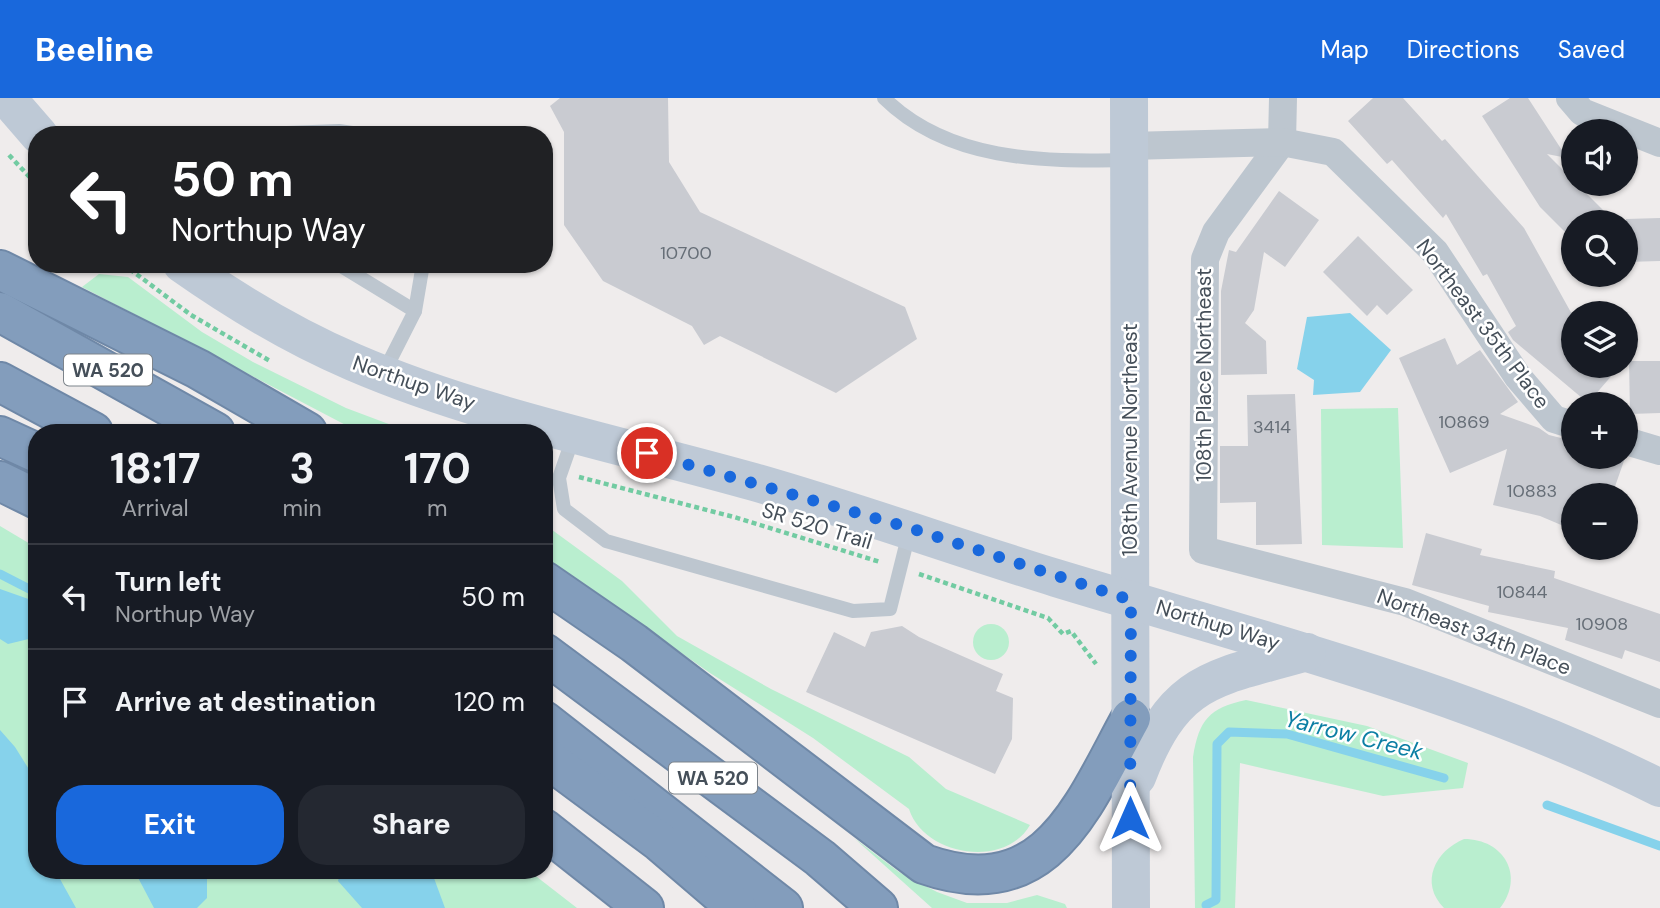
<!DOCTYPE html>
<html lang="en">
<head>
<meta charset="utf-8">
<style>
  body { margin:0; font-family:"DM Sans",sans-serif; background:#242831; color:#f1f3f6; height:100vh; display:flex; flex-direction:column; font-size:26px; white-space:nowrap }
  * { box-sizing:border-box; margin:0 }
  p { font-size:23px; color:#9ea1a6 }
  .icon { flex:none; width:38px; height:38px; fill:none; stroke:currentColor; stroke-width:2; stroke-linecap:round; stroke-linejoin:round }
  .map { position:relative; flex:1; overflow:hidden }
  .side { position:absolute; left:28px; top:326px; width:525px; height:455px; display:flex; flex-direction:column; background:#171b24; border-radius:28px; box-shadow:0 2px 5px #0004 }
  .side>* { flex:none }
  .hud { position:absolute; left:28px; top:28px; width:525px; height:147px; border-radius:28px; box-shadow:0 2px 5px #0004; background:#202124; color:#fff; overflow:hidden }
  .controls { position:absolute; left:1561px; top:21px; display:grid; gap:14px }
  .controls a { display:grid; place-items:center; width:77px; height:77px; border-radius:50%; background:#171b24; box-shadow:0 2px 5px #0004; font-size:35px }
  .pin { position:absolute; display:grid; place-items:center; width:60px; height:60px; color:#fff; margin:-30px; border:4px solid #fff; border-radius:50%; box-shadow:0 2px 7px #0007 }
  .me { position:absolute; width:77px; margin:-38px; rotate:0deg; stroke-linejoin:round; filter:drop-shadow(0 0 5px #0008) }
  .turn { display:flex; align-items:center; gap:24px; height:147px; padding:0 28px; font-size:32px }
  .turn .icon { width:91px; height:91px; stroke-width:2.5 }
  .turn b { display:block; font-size:49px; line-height:60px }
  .eta { display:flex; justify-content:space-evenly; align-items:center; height:119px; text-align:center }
  .eta b { font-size:42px; font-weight:700; line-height:49px }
  .primary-button { display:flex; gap:14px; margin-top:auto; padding:14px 28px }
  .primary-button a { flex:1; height:80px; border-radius:28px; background:#1968dc; color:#fff; font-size:28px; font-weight:700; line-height:80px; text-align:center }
  .primary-button a+a { background:#242831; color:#f1f3f6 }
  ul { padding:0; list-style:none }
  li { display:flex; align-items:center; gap:21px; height:105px; padding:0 28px; border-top:2px solid #363941 }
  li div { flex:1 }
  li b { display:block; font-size:26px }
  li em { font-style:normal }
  header { display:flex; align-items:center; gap:42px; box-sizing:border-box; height:98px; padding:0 35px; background:#1968dc; color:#fff }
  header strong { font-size:33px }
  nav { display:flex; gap:38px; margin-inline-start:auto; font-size:24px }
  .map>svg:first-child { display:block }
  .green { fill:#b9eecf }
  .water { fill:#86d2eb }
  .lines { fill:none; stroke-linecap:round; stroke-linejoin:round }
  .stream { stroke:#86d2eb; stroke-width:9 }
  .building { fill:#c9cbd1 }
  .highway-casing { stroke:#6f88a7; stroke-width:42 }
  .path { stroke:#72cba2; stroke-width:4.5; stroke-dasharray:5 3.5; stroke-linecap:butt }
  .lane { stroke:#bdc6cf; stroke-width:14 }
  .street { stroke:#bdc6cf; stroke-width:28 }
  .secondary { stroke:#bec9d6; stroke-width:38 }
  .highway { stroke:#839dbc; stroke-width:38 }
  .route { stroke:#1968dc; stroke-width:12; stroke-dasharray:0 21.6 }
  .labels { text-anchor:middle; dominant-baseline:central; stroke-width:5; stroke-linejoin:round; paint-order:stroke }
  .number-label { font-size:18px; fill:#666e77 }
  .shield { fill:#fff; stroke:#7d848b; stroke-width:2 }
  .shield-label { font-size:19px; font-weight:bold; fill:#454f59 }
  .street-label { font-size:21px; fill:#454f59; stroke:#fff }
  .water-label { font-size:23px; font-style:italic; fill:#0c7fa4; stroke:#fff }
</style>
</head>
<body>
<header>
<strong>Beeline</strong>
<nav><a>Map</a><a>Directions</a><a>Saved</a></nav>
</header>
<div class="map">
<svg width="1660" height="810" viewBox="0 0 1660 810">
  <rect width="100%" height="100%" fill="#efecec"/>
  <!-- green -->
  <g class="green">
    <polygon points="99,176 128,179 202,234 253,264 346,310 410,334 359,334 82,189"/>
    <polygon points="1398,310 1403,450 1322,447 1321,311"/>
    <path d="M544 426 622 483 677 538 771 591 909 659 946 691 1030 727C1005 771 924 758 909 711L813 640 710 575 544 459Z"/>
    <polygon points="0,428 37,450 37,772 528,772 577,810 0,810"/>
    <circle cx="991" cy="544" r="18"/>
    <path d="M1246 602 1367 628 1468 665 1463 690 1383 698 1240 665 1235 810H1195L1193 659C1199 622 1209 610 1246 602Z"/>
    <polygon points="854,740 899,774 937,794 967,805 1007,805 1037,797 1065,806 1067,810 932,810"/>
    <path d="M1464 741C1504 741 1525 778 1500 810H1444C1419 785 1435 753 1464 741Z"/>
  </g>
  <!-- water -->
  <g class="water">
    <polygon points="1350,215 1391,252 1360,294 1313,297 1314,282 1297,271 1307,219"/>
    <polygon points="0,491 37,504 37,539 8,546 0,541"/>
    <polygon points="0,632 15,649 35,681 37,772 55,772 76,810 0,810"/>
    <polygon points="134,772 207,772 207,800 197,810 154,810"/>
    <polygon points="341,772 431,772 445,810 362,810 338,783"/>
  </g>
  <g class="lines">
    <!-- stream -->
    <g class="stream">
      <polyline points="0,476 37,495"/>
      <polyline points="1547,707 1660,748"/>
      <polyline points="1206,807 1216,802 1217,646 1229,634 1287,636 1444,680"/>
    </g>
  </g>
  <!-- building -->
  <g class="building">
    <polygon points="560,0 668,0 669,64 700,114 905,209 917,241 836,295 720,238 704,247 692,228 603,183 564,127 564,34 550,8"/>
    <polygon points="1373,0 1403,0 1442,43 1445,41 1524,130 1573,218 1573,268 1620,268 1588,305 1513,242 1508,234 1516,228 1487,176 1483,178 1446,116 1443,120 1392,62 1387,66 1348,23"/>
    <polygon points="1510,0 1528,0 1567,60 1547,56 1615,124 1573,124 1573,142 1540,109 1482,18"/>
    <polygon points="1279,93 1319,122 1285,169 1264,154 1254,212 1245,225 1266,243 1267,276 1221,277 1221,193 1229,152 1236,154"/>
    <polygon points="1660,120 1660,163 1626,164 1626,121"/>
    <polygon points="1358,138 1413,192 1387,217 1377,207 1367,218 1323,174"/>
    <polygon points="1445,240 1457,267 1480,252 1518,304 1500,316 1539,330 1549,337 1573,343 1573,359 1625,360 1612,397 1573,397 1573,432 1540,418 1493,407 1507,351 1450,375 1399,260"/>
    <polygon points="1629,263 1660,263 1660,315 1630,316"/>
    <polygon points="1295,296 1302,446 1256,447 1256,404 1220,405 1220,348 1248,348 1247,297"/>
    <polygon points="1426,435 1482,451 1480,457 1555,473 1554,480 1660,516 1660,564 1625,552 1622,561 1565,542 1568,530 1488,514 1489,508 1412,487"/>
    <polygon points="902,528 919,539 1003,576 996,593 1013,600 1012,641 995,676 806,594 834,534 865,549 871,534"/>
  </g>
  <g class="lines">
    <!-- highway casing -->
    <g class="highway-casing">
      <g id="highway">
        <polyline points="0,172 198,271 307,334"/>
        <polyline points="0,214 215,334"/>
        <polyline points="0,284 93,334"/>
        <polyline points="0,338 37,355"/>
        <polyline points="0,383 37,401"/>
        <path d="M544 483 634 545 924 766C1047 810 1083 707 1131 620"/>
        <polyline points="544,555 820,760 878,810"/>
        <polyline points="544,623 783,810"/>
        <polyline points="544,658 660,744 737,810"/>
        <polyline points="544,731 644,810"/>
      </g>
    </g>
    <!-- path -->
    <g class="path">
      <polyline points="9,57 37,87"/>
      <polyline points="123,166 191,217 270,263"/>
      <polyline points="579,379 734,419 880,464"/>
      <polyline points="919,476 1048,520 1063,536 1071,533 1096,566"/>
    </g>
    <!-- lane -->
    <g class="lane">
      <path d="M884 0C948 63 1042 64 1126 62"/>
      <polyline points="231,37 339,33 365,37"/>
      <polyline points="338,166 415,213"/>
      <polyline points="383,276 415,213 423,166"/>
      <polyline points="574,337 559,380 564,411 606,443 853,513 890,511 909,435"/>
    </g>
    <!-- street -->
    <g class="street">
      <polyline points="1283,0 1282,44 1216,134 1205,161 1203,452 1405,504 1660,606"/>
      <polyline points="1570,0 1582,14 1660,45"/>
      <polyline points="1129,48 1282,44 1333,54 1435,154 1518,279 1554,321 1573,327"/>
      <polyline points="1626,343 1660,353"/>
    </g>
    <!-- secondary -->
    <g class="secondary">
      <polyline points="7,0 39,37"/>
      <polyline points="1129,0 1131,810"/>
      <path d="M182 166C236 204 292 238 353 264 478 318 623 347 754 384 856 413 955 449 1056 480 1260 542 1469 594 1660 690"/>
      <path d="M1137 679C1175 579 1213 581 1307 554"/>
    </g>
    <!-- highway -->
    <use href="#highway" class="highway"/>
  </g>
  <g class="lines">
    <!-- route -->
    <polyline class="route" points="647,355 910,430 1131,502 1130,720"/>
  </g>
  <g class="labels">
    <!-- number labels -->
    <g class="number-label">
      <text x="686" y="155">10700</text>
      <text x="1464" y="324">10869</text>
      <text x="1272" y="329">3414</text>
      <text x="1532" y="393">10883</text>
      <text x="1522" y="494">10844</text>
      <text x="1602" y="526">10908</text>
    </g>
    <!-- shield labels -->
    <g class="shield">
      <rect x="64" y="256.5" width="88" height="31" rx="5"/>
      <rect x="669" y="664.5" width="88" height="31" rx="5"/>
    </g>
    <g class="shield-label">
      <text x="108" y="272">WA 520</text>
      <text x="713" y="680">WA 520</text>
    </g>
    <!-- street labels -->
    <g class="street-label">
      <text transform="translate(1483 226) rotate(53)">Northeast 35th Place</text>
      <text transform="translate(1204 277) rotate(-90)">108th Place Northeast</text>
      <text transform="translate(414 285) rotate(19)">Northup Way</text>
      <text transform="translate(1130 342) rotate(-90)">108th Avenue Northeast</text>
      <text transform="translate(817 428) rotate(17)">SR 520 Trail</text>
      <text transform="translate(1218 527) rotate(17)">Northup Way</text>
      <text transform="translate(1474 534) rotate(21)">Northeast 34th Place</text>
    </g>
    <!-- water labels -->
    <g class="water-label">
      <text transform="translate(1354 637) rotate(14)">Yarrow Creek</text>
    </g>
  </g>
</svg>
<div class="controls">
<a><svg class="icon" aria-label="sound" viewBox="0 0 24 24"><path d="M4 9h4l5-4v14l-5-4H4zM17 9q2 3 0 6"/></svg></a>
<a><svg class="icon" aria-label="search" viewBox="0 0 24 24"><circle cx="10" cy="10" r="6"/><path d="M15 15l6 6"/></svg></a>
<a><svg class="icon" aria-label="layers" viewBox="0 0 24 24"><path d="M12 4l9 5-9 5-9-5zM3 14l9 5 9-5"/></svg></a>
<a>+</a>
<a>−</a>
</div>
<div class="pin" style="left:647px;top:355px;background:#d93025"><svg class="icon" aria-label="arrive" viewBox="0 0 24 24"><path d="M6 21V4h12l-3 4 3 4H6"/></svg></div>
<svg class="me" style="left:1130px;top:720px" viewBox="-20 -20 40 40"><path d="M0-17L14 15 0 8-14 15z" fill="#1968dc" stroke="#fff" stroke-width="4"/></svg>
<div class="hud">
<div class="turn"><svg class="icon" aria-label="left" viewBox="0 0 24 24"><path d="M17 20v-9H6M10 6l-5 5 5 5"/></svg><div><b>50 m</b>Northup Way</div></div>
</div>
<section class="side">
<div class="eta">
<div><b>18:17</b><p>Arrival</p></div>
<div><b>3</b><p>min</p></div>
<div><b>170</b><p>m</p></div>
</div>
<ul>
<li><svg class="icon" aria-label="left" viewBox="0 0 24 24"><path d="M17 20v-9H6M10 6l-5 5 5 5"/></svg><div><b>Turn left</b><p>Northup Way</p></div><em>50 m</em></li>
<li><svg class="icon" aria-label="arrive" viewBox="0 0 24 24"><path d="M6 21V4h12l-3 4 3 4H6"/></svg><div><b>Arrive at destination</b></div><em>120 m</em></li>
</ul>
<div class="primary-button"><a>Exit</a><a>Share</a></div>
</section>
</div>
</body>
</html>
